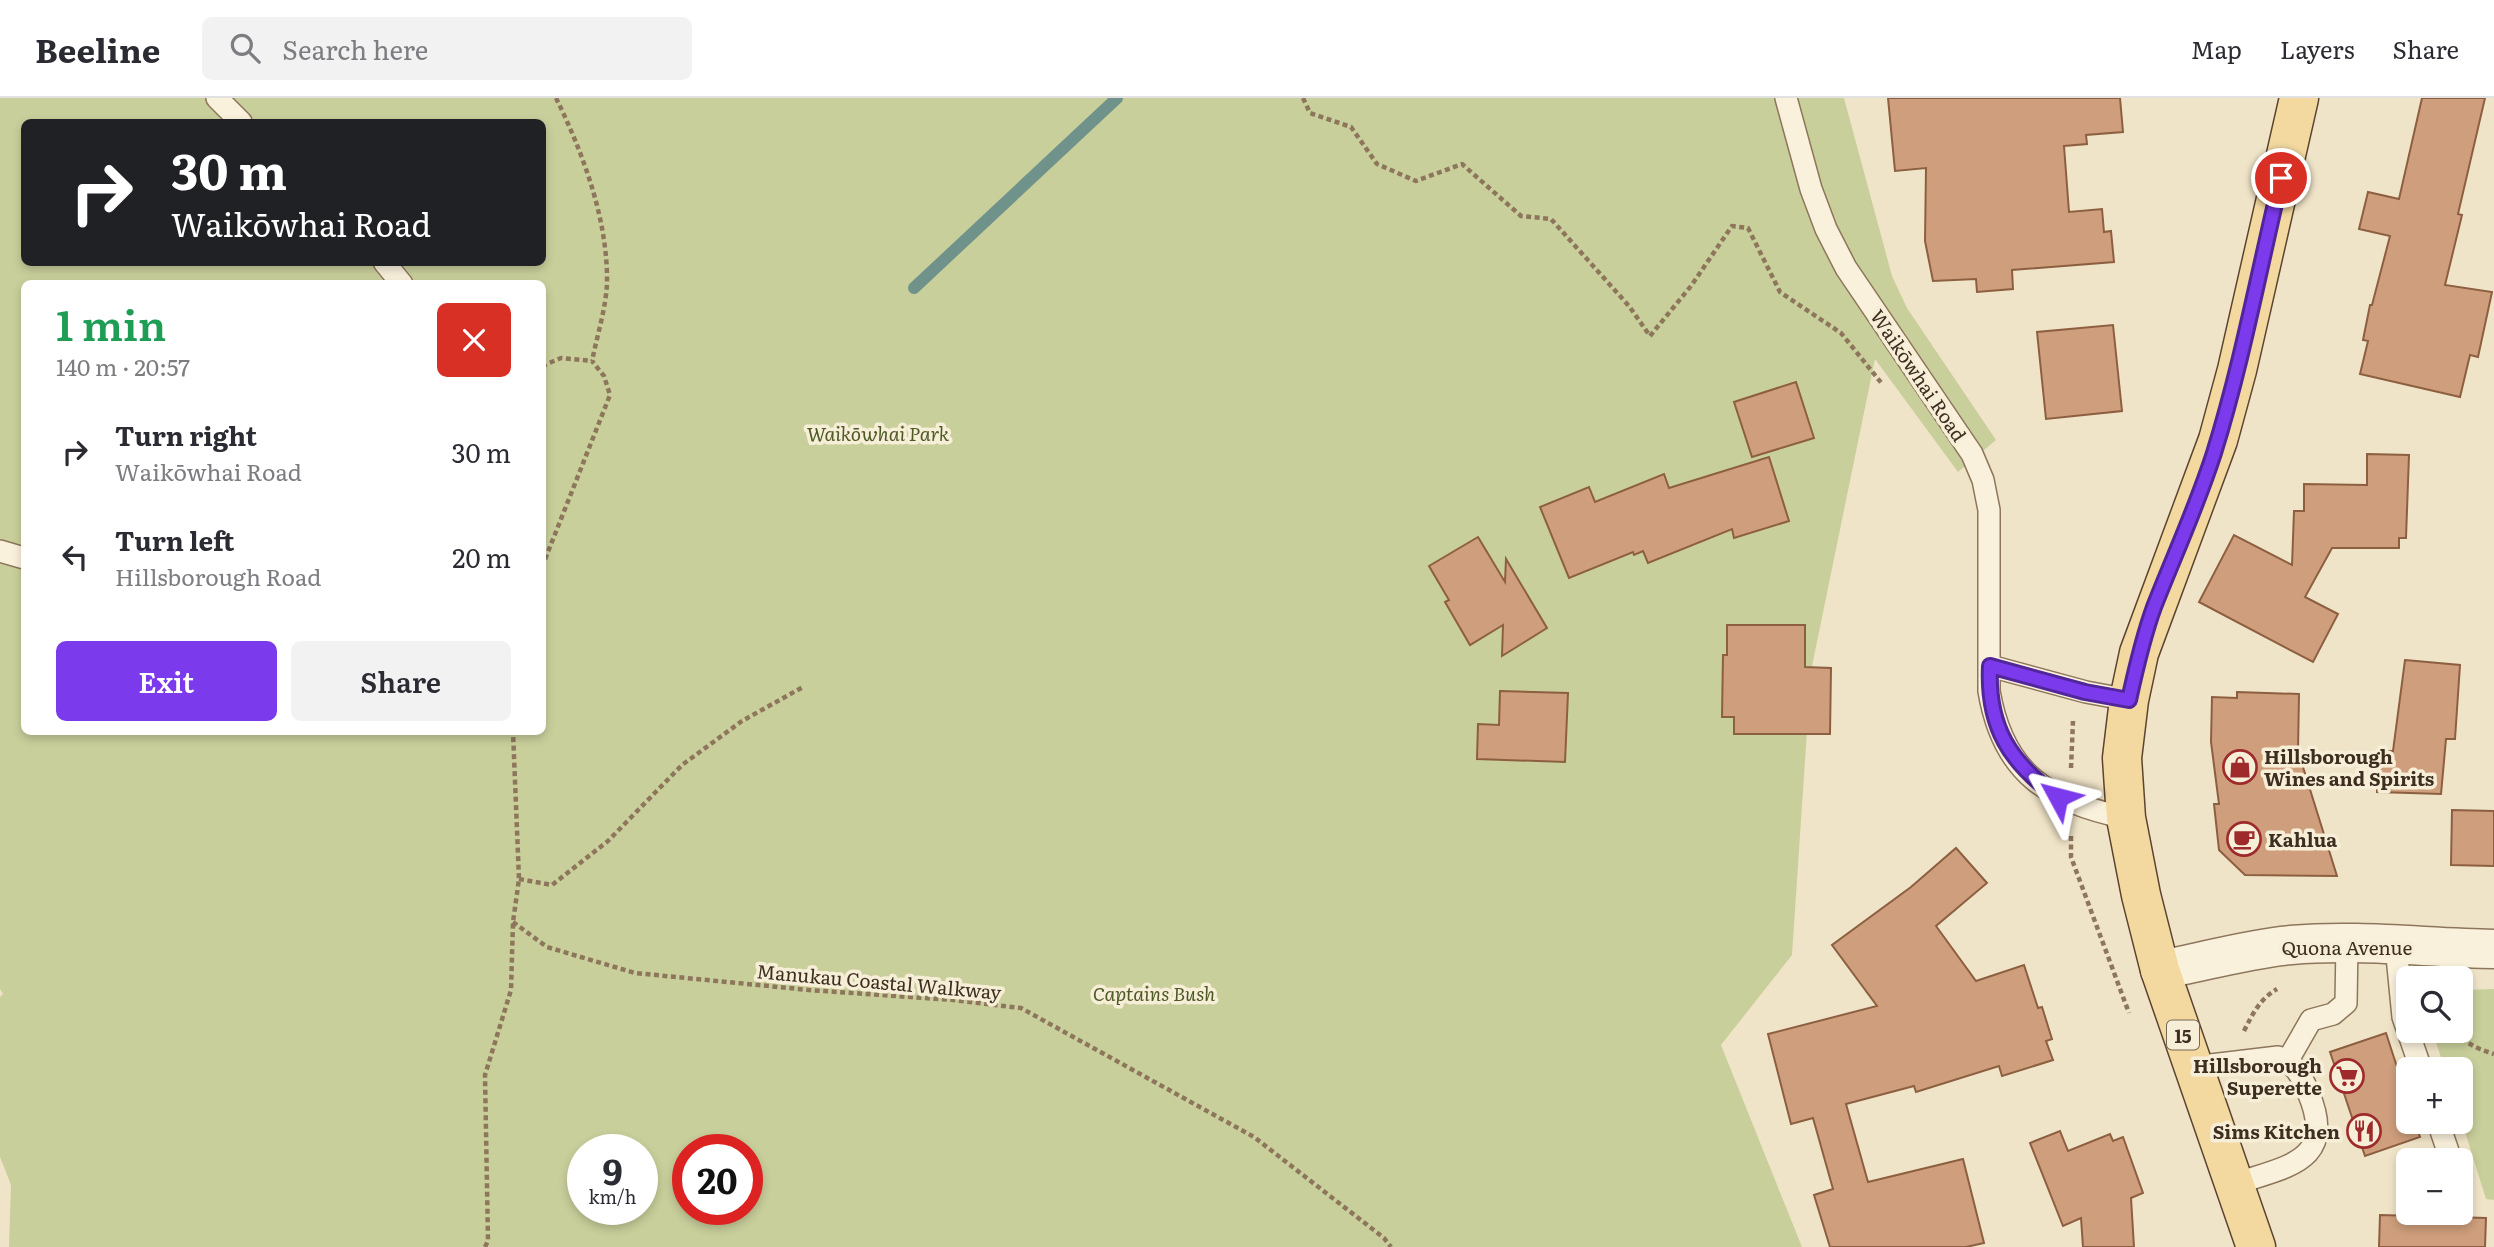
<!DOCTYPE html>
<html lang="en">
<head>
<meta charset="utf-8">
<style>
  body { margin:0; font-family:Literata,serif; background:#f2f2f3; color:#2b2b33; height:100vh; display:flex; flex-direction:column; font-size:26px; white-space:nowrap }
  * { box-sizing:border-box; margin:0 }
  p { font-size:23px; color:#7c7c81 }
  .icon { flex:none; width:38px; height:38px; fill:none; stroke:currentColor; stroke-width:2; stroke-linecap:round; stroke-linejoin:round }
  .map { position:relative; flex:1; overflow:hidden }
  .sheet { position:absolute; left:21px; top:182px; width:525px; height:455px; display:flex; flex-direction:column; background:#fff; border-radius:10px; box-shadow:0 4px 10px #0003 }
  .sheet>* { flex:none }
  .top-card { position:absolute; left:21px; top:21px; width:525px; height:147px; border-radius:10px; box-shadow:0 4px 10px #0003; background:#202124; color:#fff; overflow:hidden }
  .tools { position:absolute; left:2396px; top:868px; display:grid; gap:14px }
  .tools a { display:grid; place-items:center; width:77px; height:77px; border-radius:10px; background:#fff; box-shadow:0 4px 10px #0003; font-size:35px }
  .speed { position:absolute; left:567px; top:1036px; display:flex; gap:14px; font-size:35px; font-weight:700; text-align:center }
  .speed>* { display:grid; place-content:center; width:91px; height:91px; border-radius:50%; background:#fff; box-shadow:0 4px 10px #0003; line-height:1 }
  .speed small { font-size:18px; font-weight:400 }
  .speed .limit { border:10px solid #d22; background:#fff; color:#111 }
  .pin { position:absolute; display:grid; place-items:center; width:60px; height:60px; color:#fff; margin:-30px; border:4px solid #fff; border-radius:50%; box-shadow:0 2px 7px #0007 }
  .me { position:absolute; width:77px; margin:-38px; rotate:308deg; stroke-linejoin:round; filter:drop-shadow(0 0 5px #0008) }
  .turn { display:flex; align-items:center; gap:24px; height:147px; padding:0 35px; font-size:32px }
  .turn .icon { width:91px; height:91px; stroke-width:2.5 }
  .turn b { display:block; font-size:49px; line-height:60px }
  .round { display:grid; place-items:center; flex:none; width:74px; height:74px; border-radius:10px; background:#f2f2f3 }
  .headline { display:flex; align-items:center; justify-content:space-between; height:119px; padding:0 35px }
  h1 { font-size:42px; font-weight:600; line-height:52px; color:#1e9e55 }
  .cta { display:flex; gap:14px; margin-top:auto; padding:14px 35px }
  .cta a { flex:1; height:80px; border-radius:10px; background:#7c3aed; color:#fff; font-size:28px; font-weight:600; line-height:80px; text-align:center }
  .cta a+a { background:#f2f2f3; color:#2b2b33 }
  ul { padding:0; list-style:none }
  li { display:flex; align-items:center; gap:21px; height:105px; padding:0 35px }
  li div { flex:1 }
  li b { display:block; font-size:26px }
  li em { font-style:normal }
  header { display:flex; align-items:center; gap:42px; box-sizing:border-box; height:98px; padding:0 35px; background:#fff; border-bottom:2px solid #e1e1e2 }
  header strong { font-size:33px }
  nav { display:flex; gap:38px; margin-inline-start:auto; font-size:24px }
  .search { width:490px; height:63px; background:#f2f2f3; display:flex; align-items:center; gap:18px; box-sizing:border-box; padding:0 24px; border-radius:10px; color:#7c7c81; font-size:26px }
  .map>svg:first-child { display:block }
  .green { fill:#c9cf9b; fill-rule:evenodd }
  .lines { fill:none; stroke-linecap:round; stroke-linejoin:round }
  .stream { stroke:#6f938a; stroke-width:12 }
  .building { fill:#cf9f7d; stroke:#8d5f41; stroke-width:2 }
  .service-casing { stroke:#8d765c; stroke-width:24 }
  .minor-casing { stroke:#8d765c; stroke-width:41 }
  .primary-casing { stroke:#5b4430; stroke-width:41 }
  .path { stroke:#8d765c; stroke-width:4.5; stroke-dasharray:5 3.5; stroke-linecap:butt }
  .service { stroke:#faf1dc; stroke-width:21 }
  .minor { stroke:#faf1dc; stroke-width:38 }
  .primary { stroke:#f3d9a0; stroke-width:38 }
  .route-casing { stroke:#51269a; stroke-width:18 }
  .route { stroke:#7c3aed; stroke-width:12 }
  .labels { text-anchor:middle; dominant-baseline:central; stroke-width:7; stroke-linejoin:round; paint-order:stroke }
  .shield { fill:#f7eed8; stroke:#756857; stroke-width:2 }
  .shield-label { font-size:18px; font-weight:bold; fill:#3d2e20 }
  .street-label { font-size:19px; fill:#3d2e20; stroke:#f7eed8 }
  .park-label { font-size:19px; font-style:italic; fill:#4d5a26; stroke:#f7eed8 }
  .poi-label { font-size:19px; font-weight:bold; fill:#3d2e20; stroke:#f7eed8; text-anchor:start }
</style>
</head>
<body>
<header>
<strong>Beeline</strong>
<div class="search"><svg class="icon" aria-label="search" viewBox="0 0 24 24"><circle cx="10" cy="10" r="6"/><path d="M15 15l6 6"/></svg>Search here</div>
<nav><a>Map</a><a>Layers</a><a>Share</a></nav>
</header>
<div class="map">
<svg width="2494" height="1149" viewBox="0 0 2494 1149">
  <rect width="100%" height="100%" fill="#f0e4c8"/>
  <!-- green -->
  <g class="green">
    <path d="M0 0H1844L1892 178 1907 210 1996 342 1958 374 1875 261 1811 573 1792 857 1721 947 1802 1149H9L11 1087 0 1059V899L3 896 0 891ZM24 24H542V164H24ZM24 186H542V634H24ZM583 1052H642V1111H583ZM688 1052H747V1111H688Z"/>
    <polygon points="2494,891 2494,1102 2486,1101 2461,1021 2460,971 2445,971 2432,933 2460,933 2461,892"/>
  </g>
  <g class="lines">
    <!-- stream -->
    <polyline class="stream" points="914,190 1117,0"/>
  </g>
  <!-- building -->
  <g class="building">
    <polygon points="1888,0 2120,0 2123,34 2086,37 2087,46 2064,48 2069,114 2102,111 2104,134 2111,133 2114,164 2012,172 2013,191 1977,194 1976,181 1933,183 1925,143 1926,70 1895,73"/>
    <polygon points="2422,0 2485,0 2458,116 2462,117 2445,187 2492,194 2478,259 2470,257 2460,299 2360,276 2368,243 2363,242 2370,207 2372,207 2390,138 2359,131 2368,94 2399,101"/>
    <polygon points="2113,227 2122,313 2046,321 2037,234"/>
    <polygon points="1796,284 1814,340 1752,359 1734,304"/>
    <polygon points="2367,356 2409,357 2406,440 2399,440 2399,450 2332,450 2305,499 2338,516 2313,564 2199,504 2234,437 2292,467 2294,413 2304,413 2304,386 2367,387"/>
    <polygon points="1769,359 1789,423 1734,440 1732,431 1648,465 1643,453 1634,457 1633,454 1569,480 1540,409 1589,389 1595,404 1664,376 1669,390"/>
    <polygon points="1478,439 1505,484 1506,461 1547,530 1502,558 1503,527 1470,547 1445,504 1449,502 1429,468"/>
    <polygon points="1727,527 1805,527 1805,569 1831,570 1830,636 1734,636 1734,619 1722,619 1723,557 1727,557"/>
    <polygon points="2405,562 2460,567 2455,641 2446,641 2441,696 2377,694 2377,653 2393,653"/>
    <polygon points="1500,593 1568,595 1565,664 1477,661 1478,626 1499,627"/>
    <polygon points="2237,594 2299,596 2298,653 2337,778 2245,777 2219,752 2214,706 2219,706 2211,644 2212,599 2237,600"/>
    <polygon points="2452,712 2494,713 2494,768 2451,767"/>
    <polygon points="1956,750 1987,785 1936,828 1976,883 2024,867 2038,910 2042,909 2052,941 2046,943 2053,962 2002,978 1999,968 1916,994 1914,988 1846,1006 1868,1084 1963,1061 1984,1145 1966,1149 1830,1149 1814,1097 1833,1091 1813,1020 1791,1026 1768,936 1877,908 1832,847 1911,789"/>
    <polygon points="2386,935 2408,1003 2408,1024 2415,1024 2420,1039 2365,1058 2330,954"/>
    <polygon points="2060,1033 2068,1053 2110,1036 2113,1043 2123,1039 2143,1095 2131,1100 2134,1149 2083,1149 2081,1120 2063,1128 2030,1045"/>
    <polygon points="2380,1117 2486,1120 2485,1149 2379,1149"/>
  </g>
  <g class="lines">
    <!-- service casing -->
    <g class="service-casing">
      <g id="service">
        <polyline points="217,0 241,24"/>
        <path d="M1786 0 1811 91 1826 131 1846 170 1972 356 1983 382 1989 412V593C2003 676 2048 703 2126 720"/>
        <polyline points="384,164 402,186"/>
        <polyline points="0,453 24,460"/>
        <polyline points="1990,568 2086,594 2129,602"/>
        <polyline points="2396,848 2403,919 2421,971"/>
        <polyline points="2288,962 2311,922 2333,916 2346,905 2347,846"/>
        <path d="M2194 969 2278 959C2294 964 2302 978 2308 994 2338 1064 2287 1068 2235 1086"/>
        <polyline points="2438,1024 2451,1062"/>
      </g>
    </g>
    <!-- minor casing -->
    <g class="minor-casing">
      <path id="minor" d="M2160 872C2204 864 2246 851 2291 847 2358 841 2427 850 2494 851"/>
    </g>
    <!-- primary casing -->
    <g class="primary-casing">
      <polyline id="primary" points="2256,1149 2160,872 2141,797 2126,720 2122,660 2129,602 2139,555 2218,342 2237,272 2299,0"/>
    </g>
    <!-- path -->
    <g class="path">
      <path d="M556 0C583 55 608 122 607 185 606 210 597 238 592 263"/>
      <polyline points="1303,0 1310,15 1351,29 1377,66 1416,83 1462,66 1521,118 1551,121 1629,208 1650,238 1691,188 1732,128 1748,130 1780,194 1841,235 1883,287"/>
      <polyline points="542,268 561,260 592,263"/>
      <polyline points="542,469 610,297 604,278 592,263"/>
      <polyline points="2071,670 2073,623"/>
      <polyline points="2071,738 2071,759 2129,915"/>
      <polyline points="519,781 552,787 608,743 682,667 742,623 803,589"/>
      <polyline points="513,824 547,849 635,875 809,892 953,902 1021,910 1254,1039 1384,1140 1391,1149"/>
      <path d="M2244 933C2253 915 2260 901 2277 891"/>
      <path d="M2457 933C2466 947 2479 951 2494 956"/>
      <polyline points="485,1149 488,1143 485,977 511,892 513,824 519,781 513,634"/>
    </g>
    <!-- service -->
    <use href="#service" class="service"/>
    <!-- minor -->
    <use href="#minor" class="minor"/>
    <!-- primary -->
    <use href="#primary" class="primary"/>
  </g>
  <g class="lines">
    <!-- route casing -->
    <g class="route-casing">
      <path id="route" d="M2058 699C2010 665 1987 629 1990 568L2085 594 2129 602C2136 570 2143 539 2154 509 2174 458 2197 408 2214 355 2242 265 2259 172 2281 80"/>
    </g>
    <!-- route -->
    <use href="#route" class="route"/>
  </g>
  <!-- icons -->
  <defs>
    <g id="shop-ring" transform="scale(1.75)"><circle r="9.5" fill="#f7eed8" stroke="#9e2a2b" stroke-width="1.5"/><path d="M-5-2.5h2.3a2.7 3.5 0 0 1 5.4 0H5L5.5 6h-11ZM-1.5-2.5h3a1.5 2.3 0 0 0-3 0Z" fill="#9e2a2b"/></g>
    <g id="cafe-ring" transform="scale(1.75)"><circle r="9.5" fill="#f7eed8" stroke="#9e2a2b" stroke-width="1.5"/><path d="M-5.5-4.5H6V0H3Q3 3.5 0 3.5H-2.5Q-5.5 3.5-5.5 0ZM3-3.2v2h1.7v-2ZM-6 4.5H4V6H-6Z" fill="#9e2a2b"/></g>
    <g id="supermarket-ring" transform="scale(1.75)"><circle r="9.5" fill="#f7eed8" stroke="#9e2a2b" stroke-width="1.5"/><path d="M-6-5.5h2.5l.6 2H6L4.5 2H-2.5L-4.4-4H-6ZM-1.5 3.2a1.3 1.3 0 1 0 .1 0ZM3 3.2a1.3 1.3 0 1 0 .1 0Z" fill="#9e2a2b"/></g>
    <g id="restaurant-ring" transform="scale(1.75)"><circle r="9.5" fill="#f7eed8" stroke="#9e2a2b" stroke-width="1.5"/><path d="M-5-6h1v4h1v-4h1v4h1v-4h1v5L-1.5 .5V6h-2V.5L-5-1ZM5-6V6H3V1.5H1.5Q1.5-4 5-6Z" fill="#9e2a2b"/></g>
  </defs>
  <g fill-rule="evenodd">
    <use href="#shop-ring" x="2240" y="669"/>
    <use href="#cafe-ring" x="2244" y="741"/>
    <use href="#supermarket-ring" x="2347" y="978"/>
    <use href="#restaurant-ring" x="2364" y="1033"/>
  </g>
  <g class="labels">
    <!-- shield labels -->
    <rect class="shield" x="2167" y="922.5" width="32" height="29" rx="5"/>
    <g class="shield-label">
      <text x="2183" y="937">15</text>
    </g>
    <!-- street labels -->
    <g class="street-label">
      <text transform="translate(1919 277) rotate(56)">Waikōwhai Road</text>
      <text x="2347" y="849">Quona Avenue</text>
      <text transform="translate(879 883) rotate(5)">Manukau Coastal Walkway</text>
    </g>
    <!-- park labels -->
    <g class="park-label">
      <text x="878" y="335">Waikōwhai Park</text>
      <text x="1154" y="895">Captains Bush</text>
    </g>
    <!-- poi labels -->
    <g class="poi-label">
      <text x="2264" y="658">Hillsborough<tspan x="2264" dy="22">Wines and Spirits</tspan></text>
      <text x="2268" y="741">Kahlua</text>
      <text x="2322" y="967" text-anchor="end">Hillsborough<tspan x="2322" dy="22">Superette</tspan></text>
      <text x="2340" y="1033" text-anchor="end">Sims Kitchen</text>
    </g>
  </g>
</svg>
<div class="tools">
<a><svg class="icon" aria-label="search" viewBox="0 0 24 24"><circle cx="10" cy="10" r="6"/><path d="M15 15l6 6"/></svg></a>
<a>+</a>
<a>−</a>
</div>
<div class="speed"><div>9<small>km/h</small></div><div class="limit">20</div></div>
<div class="pin" style="left:2281px;top:80px;background:#d93025"><svg class="icon" aria-label="arrive" viewBox="0 0 24 24"><path d="M6 21V4h12l-3 4 3 4H6"/></svg></div>
<svg class="me" style="left:2058px;top:699px" viewBox="-20 -20 40 40"><path d="M0-17L14 15 0 8-14 15z" fill="#7c3aed" stroke="#fff" stroke-width="4"/></svg>
<div class="top-card">
<div class="turn"><svg class="icon" aria-label="right" viewBox="0 0 24 24"><path d="M7 20v-9h11M14 6l5 5-5 5"/></svg><div><b>30 m</b>Waikōwhai Road</div></div>
</div>
<section class="sheet">
<div class="headline"><div><h1>1 min</h1><p>140 m · 20:57</p></div><a class="round" style="background:#d93025;color:#fff"><svg class="icon" aria-label="close" viewBox="0 0 24 24"><path d="M6 6l12 12M18 6L6 18"/></svg></a></div>
<ul>
<li><svg class="icon" aria-label="right" viewBox="0 0 24 24"><path d="M7 20v-9h11M14 6l5 5-5 5"/></svg><div><b>Turn right</b><p>Waikōwhai Road</p></div><em>30 m</em></li>
<li><svg class="icon" aria-label="left" viewBox="0 0 24 24"><path d="M17 20v-9H6M10 6l-5 5 5 5"/></svg><div><b>Turn left</b><p>Hillsborough Road</p></div><em>20 m</em></li>
</ul>
<div class="cta"><a>Exit</a><a>Share</a></div>
</section>
</div>
</body>
</html>
